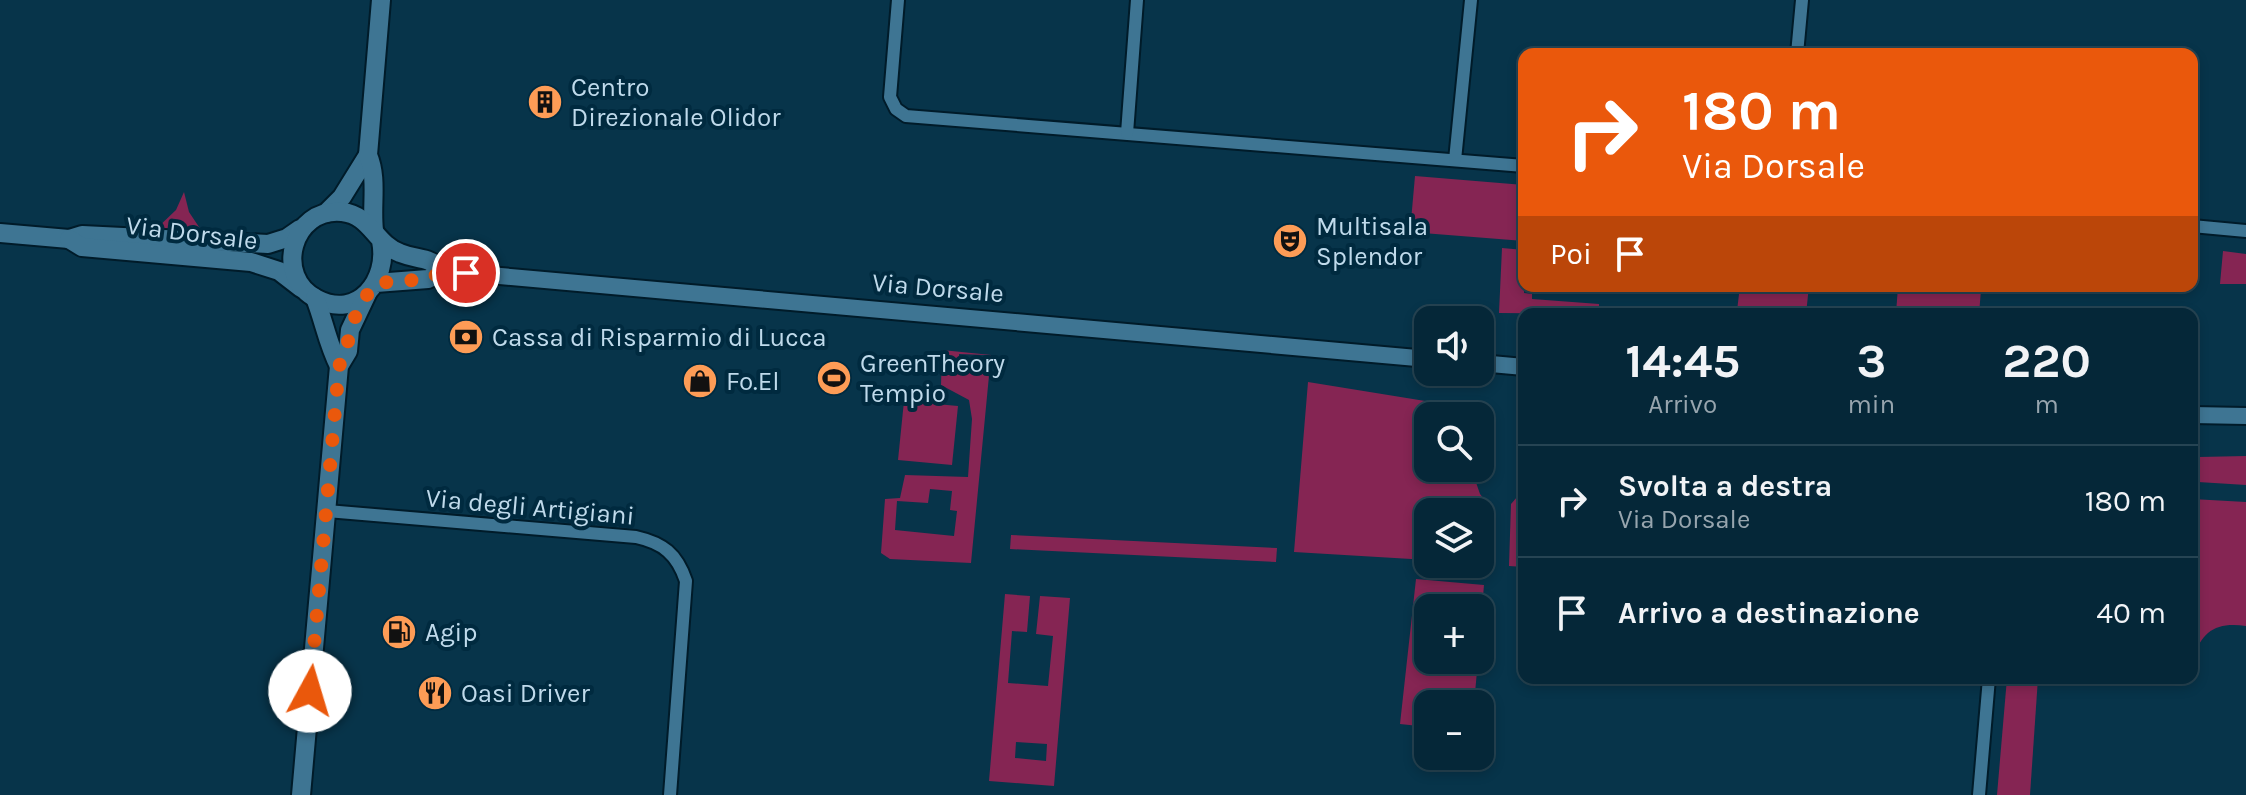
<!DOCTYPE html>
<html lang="it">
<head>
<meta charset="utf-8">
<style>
  body { margin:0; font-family:Karla,sans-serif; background:#133343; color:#f1f3f6; height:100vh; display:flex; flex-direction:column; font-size:30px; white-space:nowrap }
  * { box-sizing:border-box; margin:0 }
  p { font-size:26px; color:#97a5ae }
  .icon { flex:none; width:44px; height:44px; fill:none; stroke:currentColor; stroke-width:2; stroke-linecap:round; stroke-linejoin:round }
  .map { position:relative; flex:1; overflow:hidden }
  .side { position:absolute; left:1518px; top:308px; width:680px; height:376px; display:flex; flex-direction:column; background:#052738; border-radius:16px; box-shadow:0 4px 12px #0003,0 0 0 2px #264453 }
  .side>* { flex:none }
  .top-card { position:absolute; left:1518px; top:48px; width:680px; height:244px; border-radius:16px; box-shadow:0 4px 12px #0003,0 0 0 2px #264453; background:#ea580c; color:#fff; overflow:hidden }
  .tools { position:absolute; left:1414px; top:306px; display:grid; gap:16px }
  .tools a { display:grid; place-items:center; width:80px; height:80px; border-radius:16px; background:#052738; box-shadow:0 4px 12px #0003,0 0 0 2px #264453; font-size:40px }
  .pin { position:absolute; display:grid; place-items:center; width:68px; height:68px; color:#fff; margin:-34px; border:4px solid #fff; border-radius:50%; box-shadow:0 2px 8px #0007 }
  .me { position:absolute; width:88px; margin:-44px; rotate:6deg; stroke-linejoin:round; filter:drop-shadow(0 0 6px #0008) }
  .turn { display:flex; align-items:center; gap:28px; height:168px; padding:0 32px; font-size:36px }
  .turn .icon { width:104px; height:104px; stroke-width:2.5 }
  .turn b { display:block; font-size:56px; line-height:68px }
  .then { display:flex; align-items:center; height:76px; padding:0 32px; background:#0003; gap:16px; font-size:30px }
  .eta { display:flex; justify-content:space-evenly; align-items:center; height:136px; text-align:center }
  .eta b { font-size:48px; font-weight:700; line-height:56px }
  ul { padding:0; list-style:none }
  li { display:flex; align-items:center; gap:24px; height:112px; padding:0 32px; border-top:2px solid #264453 }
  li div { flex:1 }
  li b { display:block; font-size:30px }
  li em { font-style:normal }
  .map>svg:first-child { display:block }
  .green { fill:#852553; fill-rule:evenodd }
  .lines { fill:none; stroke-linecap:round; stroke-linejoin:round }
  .minor-casing { stroke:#001b29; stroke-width:16 }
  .tertiary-casing { stroke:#001b29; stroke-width:20 }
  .secondary-casing { stroke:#001b29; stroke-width:22 }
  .minor { stroke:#3e7593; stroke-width:12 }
  .tertiary { stroke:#3e7593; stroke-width:16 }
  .secondary { stroke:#3e7593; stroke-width:18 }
  .route { stroke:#ea580c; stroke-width:14; stroke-dasharray:0 25.2 }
  .labels { text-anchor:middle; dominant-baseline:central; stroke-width:8; stroke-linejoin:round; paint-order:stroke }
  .poi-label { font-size:26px; fill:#bfdaeb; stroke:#002a3f; text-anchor:start }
  .street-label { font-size:26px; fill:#bfdaeb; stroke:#002a3f }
</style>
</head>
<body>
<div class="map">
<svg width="2246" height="795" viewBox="0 0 2246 795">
  <rect width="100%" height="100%" fill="#07344a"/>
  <!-- green -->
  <g class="green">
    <polygon points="1415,176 1524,185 1524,241 1410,232"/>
    <polygon points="184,192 189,212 203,233 154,231 176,210"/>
    <polygon points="1502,248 1524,250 1524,293 1532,294 1532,299 1599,304 1599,314 1499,313"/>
    <polygon points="2223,251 2246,254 2246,284 2220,284"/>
    <polygon points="1730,286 1809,286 1806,314 1731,314 1731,311 1737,311 1739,294 1732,293 1733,287"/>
    <polygon points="1898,286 1981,290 1979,314 1896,314"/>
    <path d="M942 350 991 355 971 563 890 559 881 553 885 499 900 498 905 475 968 477 972 419 969 400 941 385ZM959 354 986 355V371L959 370ZM930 489 952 491 950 510 957 511 954 536 895 530 897 501 928 503Z"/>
    <polygon points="1308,382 1456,406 1459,416 1428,416 1428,468 1471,468 1480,494 1490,507 1485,563 1480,563 1480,512 1428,512 1428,560 1294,552"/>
    <polygon points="904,401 958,406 952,465 898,460"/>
    <polygon points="2246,456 2246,485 2198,482 2199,457"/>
    <polygon points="1524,489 1524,567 1509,566 1511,504"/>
    <path d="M2192 499 2246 502V626C2216 622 2202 631 2193 659Z"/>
    <polygon points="1011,535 1277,548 1276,562 1010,549"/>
    <polygon points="1416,579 1484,585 1480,631 1480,608 1428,608 1428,660 1478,660 1474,704 1428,704 1428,727 1400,724"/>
    <path d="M1005 594 1030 596 1027 632 1012 631 1008 683 1048 686 1053 636 1036 634 1040 596 1070 598 1054 786 989 781ZM1016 742 1047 744 1046 761 1015 758Z"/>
    <polygon points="2007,678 2038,678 2030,795 1997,795"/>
  </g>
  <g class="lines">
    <!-- minor casing -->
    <g class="minor-casing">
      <g id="minor">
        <polyline points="898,0 890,97 896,109 906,116 1524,166"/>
        <polyline points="1797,54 1802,0"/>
        <polyline points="1127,133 1137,0"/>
        <polyline points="1455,160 1471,0"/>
        <polyline points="2192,226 2246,231"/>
        <path d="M327 511 636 537C663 543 677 554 686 581L670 795"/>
        <polyline points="1979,795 1989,678"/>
      </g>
    </g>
    <!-- tertiary casing -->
    <g class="tertiary-casing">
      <g id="tertiary">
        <polyline points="444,271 1428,359"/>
        <polyline points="1480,363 1524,367"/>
        <polyline points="2192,415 2246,416"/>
      </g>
    </g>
    <!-- secondary casing -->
    <g class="secondary-casing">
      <g id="secondary">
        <polyline points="326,213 342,197 368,155"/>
        <path d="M374 230C371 204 378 179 368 155L381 0"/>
        <polyline points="0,233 69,239 82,235 268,244 287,238 300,229"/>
        <polyline points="69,239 82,247 251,262 279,271 301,288"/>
        <path d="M376 283 428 279 444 271C426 255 420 261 400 253 375 244 371 215 342 212 292 207 273 277 317 299 358 320 389 280 381 241"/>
        <path d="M315 298C324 321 328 345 339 366"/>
        <polyline points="301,795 339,366 348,351 350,330 367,294"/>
      </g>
    </g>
    <!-- minor -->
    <use href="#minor" class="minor"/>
    <!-- tertiary -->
    <use href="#tertiary" class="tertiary"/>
    <!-- secondary -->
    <use href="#secondary" class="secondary"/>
  </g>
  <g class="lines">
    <!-- route -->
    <path class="route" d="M310 691 339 366C347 353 347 343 351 329 356 312 365 296 376 283L428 279 444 271 466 273"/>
  </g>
  <!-- icons -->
  <defs>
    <g id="building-disc" transform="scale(1.8)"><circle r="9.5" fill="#fd9c56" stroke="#002a3f"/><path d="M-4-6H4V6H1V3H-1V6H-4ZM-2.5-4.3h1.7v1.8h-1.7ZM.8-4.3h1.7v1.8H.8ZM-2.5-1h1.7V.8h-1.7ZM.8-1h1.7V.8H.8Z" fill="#111"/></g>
    <g id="theatre-disc" transform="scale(1.8)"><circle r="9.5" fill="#fd9c56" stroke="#002a3f"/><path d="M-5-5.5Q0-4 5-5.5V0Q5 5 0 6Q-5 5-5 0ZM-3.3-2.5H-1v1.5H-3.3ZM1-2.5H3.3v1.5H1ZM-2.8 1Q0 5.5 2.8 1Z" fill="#111"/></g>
    <g id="bank-disc" transform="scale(1.8)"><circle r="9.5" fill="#fd9c56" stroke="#002a3f"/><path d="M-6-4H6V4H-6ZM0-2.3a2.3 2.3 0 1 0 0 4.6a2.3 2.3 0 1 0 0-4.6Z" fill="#111"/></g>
    <g id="stadium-disc" transform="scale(1.8)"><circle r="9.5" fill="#fd9c56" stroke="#002a3f"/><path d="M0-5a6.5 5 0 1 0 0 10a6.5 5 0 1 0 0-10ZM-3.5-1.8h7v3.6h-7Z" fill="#111"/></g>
    <g id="shop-disc" transform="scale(1.8)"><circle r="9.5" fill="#fd9c56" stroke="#002a3f"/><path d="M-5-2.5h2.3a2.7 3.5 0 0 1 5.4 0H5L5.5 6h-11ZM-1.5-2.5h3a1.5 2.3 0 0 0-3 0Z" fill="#111"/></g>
    <g id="fuel-disc" transform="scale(1.8)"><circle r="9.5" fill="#fd9c56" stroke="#002a3f"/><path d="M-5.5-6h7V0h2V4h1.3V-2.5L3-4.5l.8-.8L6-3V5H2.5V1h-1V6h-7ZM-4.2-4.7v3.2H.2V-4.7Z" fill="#111"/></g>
    <g id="restaurant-disc" transform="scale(1.8)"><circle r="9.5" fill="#fd9c56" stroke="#002a3f"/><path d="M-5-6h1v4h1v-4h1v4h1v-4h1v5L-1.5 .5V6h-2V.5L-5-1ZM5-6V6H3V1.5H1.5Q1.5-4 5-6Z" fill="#111"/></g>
  </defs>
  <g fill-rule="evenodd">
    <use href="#building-disc" x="545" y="102"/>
    <use href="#theatre-disc" x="1290" y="241"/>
    <use href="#bank-disc" x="466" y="337"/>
    <use href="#stadium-disc" x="834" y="378"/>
    <use href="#shop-disc" x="700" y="381"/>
    <use href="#fuel-disc" x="399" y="632"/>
    <use href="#restaurant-disc" x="435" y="693"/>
  </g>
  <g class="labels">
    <!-- poi labels -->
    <g class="poi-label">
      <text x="571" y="87">Centro<tspan x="571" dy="30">Direzionale Olidor</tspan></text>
      <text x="1316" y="226">Multisala<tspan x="1316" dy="30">Splendor</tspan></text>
      <text x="492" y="337">Cassa di Risparmio di Lucca</text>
      <text x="860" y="363">GreenTheory<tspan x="860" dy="30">Tempio</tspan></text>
      <text x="726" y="381">Fo.El</text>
      <text x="425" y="632">Agip</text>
      <text x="461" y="693">Oasi Driver</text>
    </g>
    <!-- street labels -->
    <g class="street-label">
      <text transform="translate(192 233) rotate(7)">Via Dorsale</text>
      <text transform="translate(938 288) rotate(5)">Via Dorsale</text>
      <text transform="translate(530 507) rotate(5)">Via degli Artigiani</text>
    </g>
  </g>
</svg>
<div class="tools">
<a><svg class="icon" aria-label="sound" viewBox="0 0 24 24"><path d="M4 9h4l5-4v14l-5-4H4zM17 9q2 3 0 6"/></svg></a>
<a><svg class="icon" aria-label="search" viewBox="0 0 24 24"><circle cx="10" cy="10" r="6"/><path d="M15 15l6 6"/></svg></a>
<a><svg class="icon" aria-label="layers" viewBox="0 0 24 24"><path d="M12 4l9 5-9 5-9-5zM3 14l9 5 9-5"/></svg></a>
<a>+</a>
<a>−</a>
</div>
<div class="pin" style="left:466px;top:273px;background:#d93025"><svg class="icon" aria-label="arrive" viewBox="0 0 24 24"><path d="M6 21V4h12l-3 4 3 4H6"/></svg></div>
<svg class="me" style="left:310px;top:691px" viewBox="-20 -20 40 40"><circle r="19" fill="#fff"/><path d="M0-13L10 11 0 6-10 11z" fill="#ea580c"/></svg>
<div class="top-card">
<div class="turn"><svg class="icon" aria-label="right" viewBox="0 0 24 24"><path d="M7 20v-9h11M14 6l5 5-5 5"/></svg><div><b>180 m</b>Via Dorsale</div></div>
<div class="then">Poi<svg class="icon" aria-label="arrive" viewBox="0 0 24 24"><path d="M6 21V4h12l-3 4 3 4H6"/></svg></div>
</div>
<section class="side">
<div class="eta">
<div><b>14:45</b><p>Arrivo</p></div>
<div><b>3</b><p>min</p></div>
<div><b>220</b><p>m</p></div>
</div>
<ul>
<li><svg class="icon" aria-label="right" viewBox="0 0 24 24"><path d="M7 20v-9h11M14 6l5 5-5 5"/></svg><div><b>Svolta a destra</b><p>Via Dorsale</p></div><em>180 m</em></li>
<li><svg class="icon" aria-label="arrive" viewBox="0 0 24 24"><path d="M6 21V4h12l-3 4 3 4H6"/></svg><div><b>Arrivo a destinazione</b></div><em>40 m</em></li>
</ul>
</section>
</div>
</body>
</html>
